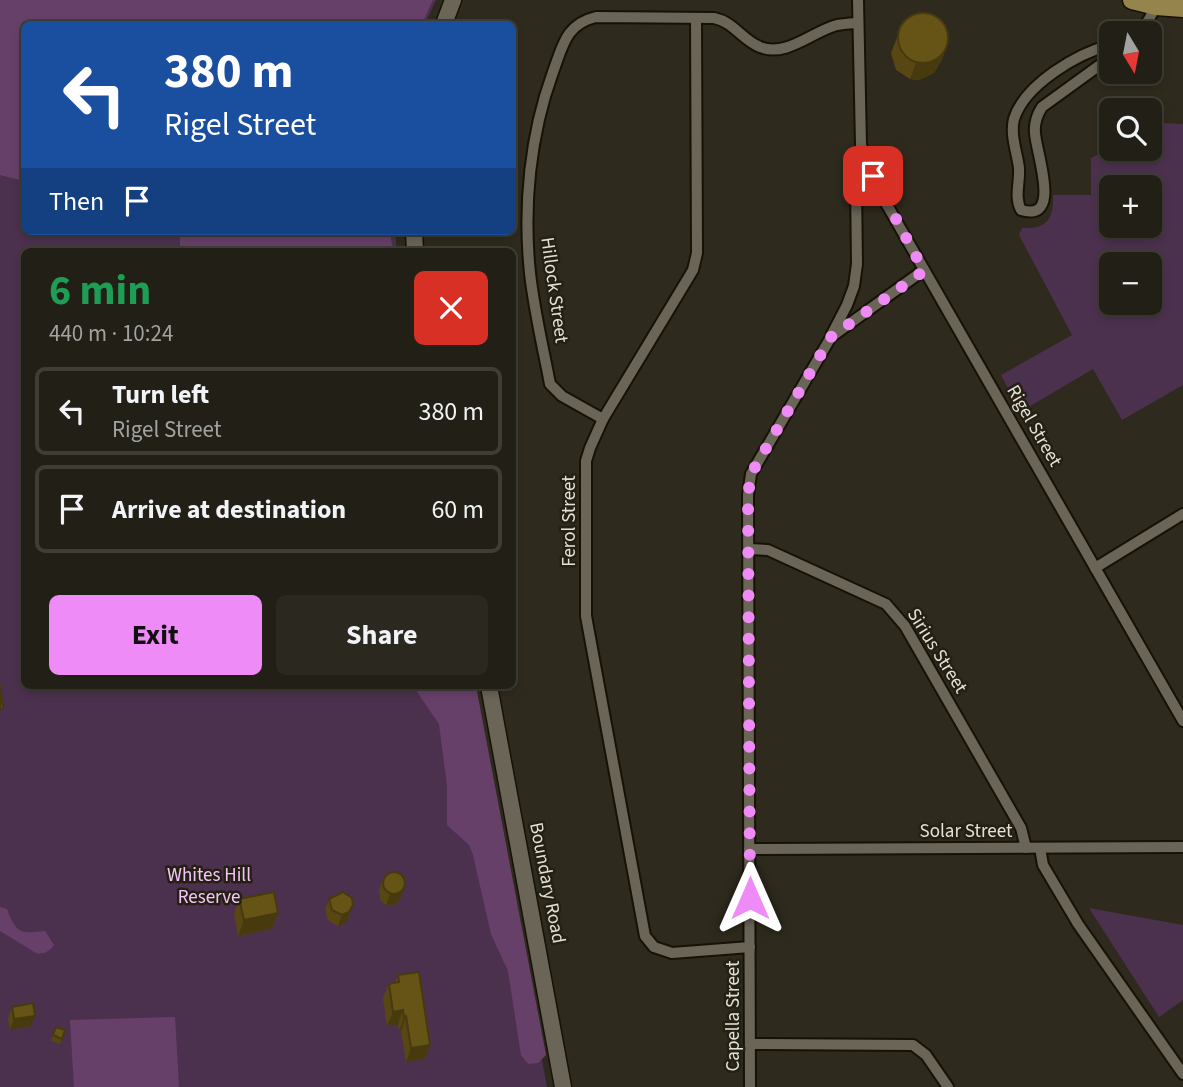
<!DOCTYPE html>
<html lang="en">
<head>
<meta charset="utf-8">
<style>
  body { margin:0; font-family:"Source Sans 3",sans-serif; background:#2a281f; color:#f1f3f6; height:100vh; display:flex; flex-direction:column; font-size:26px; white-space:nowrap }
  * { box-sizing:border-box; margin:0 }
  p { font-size:23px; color:#a2a3a1 }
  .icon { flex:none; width:38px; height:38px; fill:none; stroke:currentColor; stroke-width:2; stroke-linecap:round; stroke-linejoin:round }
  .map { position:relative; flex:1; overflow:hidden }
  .details { position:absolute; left:21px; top:248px; width:495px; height:441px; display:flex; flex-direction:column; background:#222016; border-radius:10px; box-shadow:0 4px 10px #0003,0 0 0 2px #3f3e35 }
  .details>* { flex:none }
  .top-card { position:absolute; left:21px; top:21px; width:495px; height:214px; border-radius:10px; box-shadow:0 4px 10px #0003,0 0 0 2px #3f3e35; background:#1a4fa0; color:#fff; overflow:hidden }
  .needle { width:46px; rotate:170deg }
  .controls { position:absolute; left:1099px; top:21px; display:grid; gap:14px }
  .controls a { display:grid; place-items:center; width:63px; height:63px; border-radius:10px; background:#222016; box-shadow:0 4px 10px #0003,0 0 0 2px #3f3e35; font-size:35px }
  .pin { position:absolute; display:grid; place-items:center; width:60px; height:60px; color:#fff; margin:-30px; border-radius:14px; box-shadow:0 4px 10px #0006 }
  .me { position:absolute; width:77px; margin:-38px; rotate:0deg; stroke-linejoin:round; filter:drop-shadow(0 0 5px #0008) }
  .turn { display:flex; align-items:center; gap:24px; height:147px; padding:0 28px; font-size:32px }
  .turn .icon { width:91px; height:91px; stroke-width:2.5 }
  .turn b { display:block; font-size:49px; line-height:60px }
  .then { display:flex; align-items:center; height:66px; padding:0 28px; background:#0003; gap:14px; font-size:26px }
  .round { display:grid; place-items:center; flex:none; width:74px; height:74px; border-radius:10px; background:#2a281f }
  .summary { display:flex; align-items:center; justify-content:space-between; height:119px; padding:0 28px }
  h1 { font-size:42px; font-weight:700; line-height:52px; color:#1e9e55 }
  .action { display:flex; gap:14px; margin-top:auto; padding:14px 28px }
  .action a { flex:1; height:80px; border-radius:10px; background:#ef8bf7; color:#111; font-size:28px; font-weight:700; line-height:80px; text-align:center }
  .action a+a { background:#2a281f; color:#f1f3f6 }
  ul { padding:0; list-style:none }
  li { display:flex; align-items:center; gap:21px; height:88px; margin:0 14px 10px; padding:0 14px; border:4px solid #3f3e35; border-radius:10px }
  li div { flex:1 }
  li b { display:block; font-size:26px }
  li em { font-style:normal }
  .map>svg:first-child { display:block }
  .green { fill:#4c314e; fill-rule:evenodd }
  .forest { fill:#67406a }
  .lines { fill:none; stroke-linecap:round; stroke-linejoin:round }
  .minor-casing { stroke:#161206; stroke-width:14 }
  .secondary-casing { stroke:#161206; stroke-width:19 }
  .primary-casing { stroke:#161206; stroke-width:21 }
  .minor { stroke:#6a6557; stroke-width:10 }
  .secondary { stroke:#6a6557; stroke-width:16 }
  .primary { stroke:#96844d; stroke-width:18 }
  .wall { fill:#584713 }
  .shaded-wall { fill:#473a0f }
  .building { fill:#665316; stroke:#473a0f; stroke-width:2 }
  .route { stroke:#ef8bf7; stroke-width:12; stroke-dasharray:0 21.6 }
  .labels { text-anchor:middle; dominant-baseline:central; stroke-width:5; stroke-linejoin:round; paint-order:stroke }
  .street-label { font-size:19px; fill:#e3e1d8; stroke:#242013 }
  .park-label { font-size:19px; fill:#f5c4f9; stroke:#242013 }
</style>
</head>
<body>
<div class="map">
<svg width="1183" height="1087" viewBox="0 0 1183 1087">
  <rect width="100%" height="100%" fill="#2e2a1d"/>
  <!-- green -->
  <g class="green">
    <polygon points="0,0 436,0 425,24 24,24 24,231 395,231 397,252 24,252 24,686 473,686 547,1087 0,1087"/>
    <path d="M1164 123 1183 124V385L1122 420 1093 369 1020 412 1001 375 1072 335 1019 235 1022 228C1047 229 1054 219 1053 195H1091V158L1111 148 1150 149V130ZM1150 187V226H1111V187ZM1150 264V303H1111V264Z"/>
    <polygon points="1089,908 1183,925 1183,1000 1159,1017"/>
  </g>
  <!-- forest -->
  <g class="forest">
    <polygon points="0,0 433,0 422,24 24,24 24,152 19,162 24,164 24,181 0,175"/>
    <polygon points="180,231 390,231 393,252 184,252 180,247"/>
    <polygon points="413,686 476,686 546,1055 538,1063 528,1064 521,1055 508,971 491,934 473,855 469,845 447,825 447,785 439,724"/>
    <path d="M0 907 7 909C16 933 20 934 45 931L54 945C50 951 44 955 36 953L0 931Z"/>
    <polygon points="175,1017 179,1087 74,1087 70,1020"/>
  </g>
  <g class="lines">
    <!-- minor casing -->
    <g class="minor-casing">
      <g id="minor">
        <polyline points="696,18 697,253 693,270 603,419 590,448 586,461 586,616 645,936 654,947 672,953 750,947"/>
        <polyline points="1137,33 1148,21 1156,6"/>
        <path d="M1111 45C1078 53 1025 84 1014 119 1010 135 1017 152 1019 168 1020 183 1014 197 1021 210 1063 223 1036 153 1035 133 1034 123 1037 115 1042 107L1111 57"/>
        <polyline points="861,145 879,191 1183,721"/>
        <polyline points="832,334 847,305 854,286 857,264 856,184 861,145 858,0"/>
        <path d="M603 419 562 396 550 384C543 347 534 310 530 273 523 206 530 135 553 72 563 45 566 24 596 17L714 18C734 22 742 40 760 47 786 58 813 31 837 25 844 24 851 23 858 23"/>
        <polyline points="749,549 768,550 886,604 905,626 1021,828 1026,848"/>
        <polyline points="1095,568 1183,514"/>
        <polyline points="1040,848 1043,865 1078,924 1183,1074"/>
        <polyline points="749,849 1183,847"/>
        <polyline points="750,1044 913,1045 926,1055 948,1087"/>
        <polyline points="750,1087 748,495 751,474 831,337 924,270"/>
      </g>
    </g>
    <!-- secondary casing -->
    <g class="secondary-casing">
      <g id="secondary">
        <polyline points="444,24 453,0"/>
        <polyline points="414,231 415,252"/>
        <polyline points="489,686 563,1087"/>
      </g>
    </g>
    <!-- primary casing -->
    <g class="primary-casing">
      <polyline id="primary" points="1132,0 1156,6 1183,8"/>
    </g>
    <!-- minor -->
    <use href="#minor" class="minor"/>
    <!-- secondary -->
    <use href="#secondary" class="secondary"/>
    <!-- primary -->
    <use href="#primary" class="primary"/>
  </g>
  <!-- wall -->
  <g class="wall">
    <polygon points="903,22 948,43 942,59 934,73 919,80 910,79 896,70 891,53"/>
    <polygon points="383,879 404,889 400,899 394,905 386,905 380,900 379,890"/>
    <polygon points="239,899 278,913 272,929 238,936 234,914"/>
    <polygon points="329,899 349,916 346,923 338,926 328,920 325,909"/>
    <polygon points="398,975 430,1045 425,1059 406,1062 401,1031 399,1031 398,1025 387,1026 383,998 389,984 395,982"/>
    <polygon points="12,1007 31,1026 10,1030 8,1018"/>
    <polygon points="56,1027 65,1030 60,1044 51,1041"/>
  </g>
  <!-- shaded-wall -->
  <g class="shaded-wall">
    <polygon points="948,43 942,59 934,73 919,80 910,79 916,63"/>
    <polygon points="404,889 400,899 394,905 386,905 390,894"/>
    <polygon points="353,905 346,923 338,926 342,915"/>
    <polygon points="278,913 272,929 238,936 244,920"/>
    <polygon points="403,1010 398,1025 387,1026 393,1012"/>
    <polygon points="35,1016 31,1026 10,1030 14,1019"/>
    <polygon points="406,1016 401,1031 399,1031 404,1017"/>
    <polygon points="430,1045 425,1059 406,1062 411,1048"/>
  </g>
  <!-- building -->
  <g class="building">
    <circle cx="923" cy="38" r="25"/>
    <polygon points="0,686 3,708 0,709"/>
    <circle cx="394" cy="883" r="11"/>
    <polygon points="274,892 278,913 244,920 239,899"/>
    <polygon points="343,892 352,898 353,905 349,912 342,915 332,910 329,899"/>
    <polygon points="419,972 430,1045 411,1048 406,1016 404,1017 403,1010 393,1012 389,984 399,982 398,975"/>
    <polygon points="33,1003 35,1016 14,1019 12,1007"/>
    <polygon points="56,1027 65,1030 62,1039 53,1035"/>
  </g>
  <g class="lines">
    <!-- route -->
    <polyline class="route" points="750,898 748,495 751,474 831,337 924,271 873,176"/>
  </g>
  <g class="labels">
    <!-- street labels -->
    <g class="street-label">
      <text transform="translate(554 290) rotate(82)">Hillock Street</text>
      <text transform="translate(1034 426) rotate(60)">Rigel Street</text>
      <text transform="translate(569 521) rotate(-90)">Ferol Street</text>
      <text transform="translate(937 651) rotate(58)">Sirius Street</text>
      <text x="966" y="831">Solar Street</text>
      <text transform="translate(547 883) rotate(79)">Boundary Road</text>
      <text transform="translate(733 1016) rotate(-90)">Capella Street</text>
    </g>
    <!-- park labels -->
    <g class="park-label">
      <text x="209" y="875">Whites Hill<tspan x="209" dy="22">Reserve</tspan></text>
    </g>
  </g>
</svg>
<div class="controls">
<a><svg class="needle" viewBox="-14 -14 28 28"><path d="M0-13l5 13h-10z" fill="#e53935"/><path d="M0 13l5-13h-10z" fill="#a2a3a1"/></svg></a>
<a><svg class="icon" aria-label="search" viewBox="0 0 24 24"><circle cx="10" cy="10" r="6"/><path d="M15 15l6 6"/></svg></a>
<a>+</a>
<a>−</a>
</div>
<div class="pin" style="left:873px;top:176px;background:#d93025"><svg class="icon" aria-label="arrive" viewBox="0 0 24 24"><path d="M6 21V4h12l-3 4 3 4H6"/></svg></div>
<svg class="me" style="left:750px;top:898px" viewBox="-20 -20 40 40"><path d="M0-17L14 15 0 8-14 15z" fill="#ef8bf7" stroke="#fff" stroke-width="4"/></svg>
<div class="top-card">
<div class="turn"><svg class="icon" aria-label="left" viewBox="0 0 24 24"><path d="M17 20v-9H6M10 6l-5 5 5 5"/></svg><div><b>380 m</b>Rigel Street</div></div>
<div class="then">Then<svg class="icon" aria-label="arrive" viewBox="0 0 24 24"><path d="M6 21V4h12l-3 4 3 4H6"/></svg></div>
</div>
<section class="details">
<div class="summary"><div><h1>6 min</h1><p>440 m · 10:24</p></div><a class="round" style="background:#d93025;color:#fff"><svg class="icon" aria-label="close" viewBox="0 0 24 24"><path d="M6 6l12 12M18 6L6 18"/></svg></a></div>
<ul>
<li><svg class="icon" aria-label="left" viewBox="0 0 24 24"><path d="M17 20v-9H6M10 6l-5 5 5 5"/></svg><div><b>Turn left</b><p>Rigel Street</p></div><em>380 m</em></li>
<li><svg class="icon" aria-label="arrive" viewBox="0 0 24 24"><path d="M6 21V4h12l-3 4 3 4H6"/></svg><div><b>Arrive at destination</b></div><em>60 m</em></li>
</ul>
<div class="action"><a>Exit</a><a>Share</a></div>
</section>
</div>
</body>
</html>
